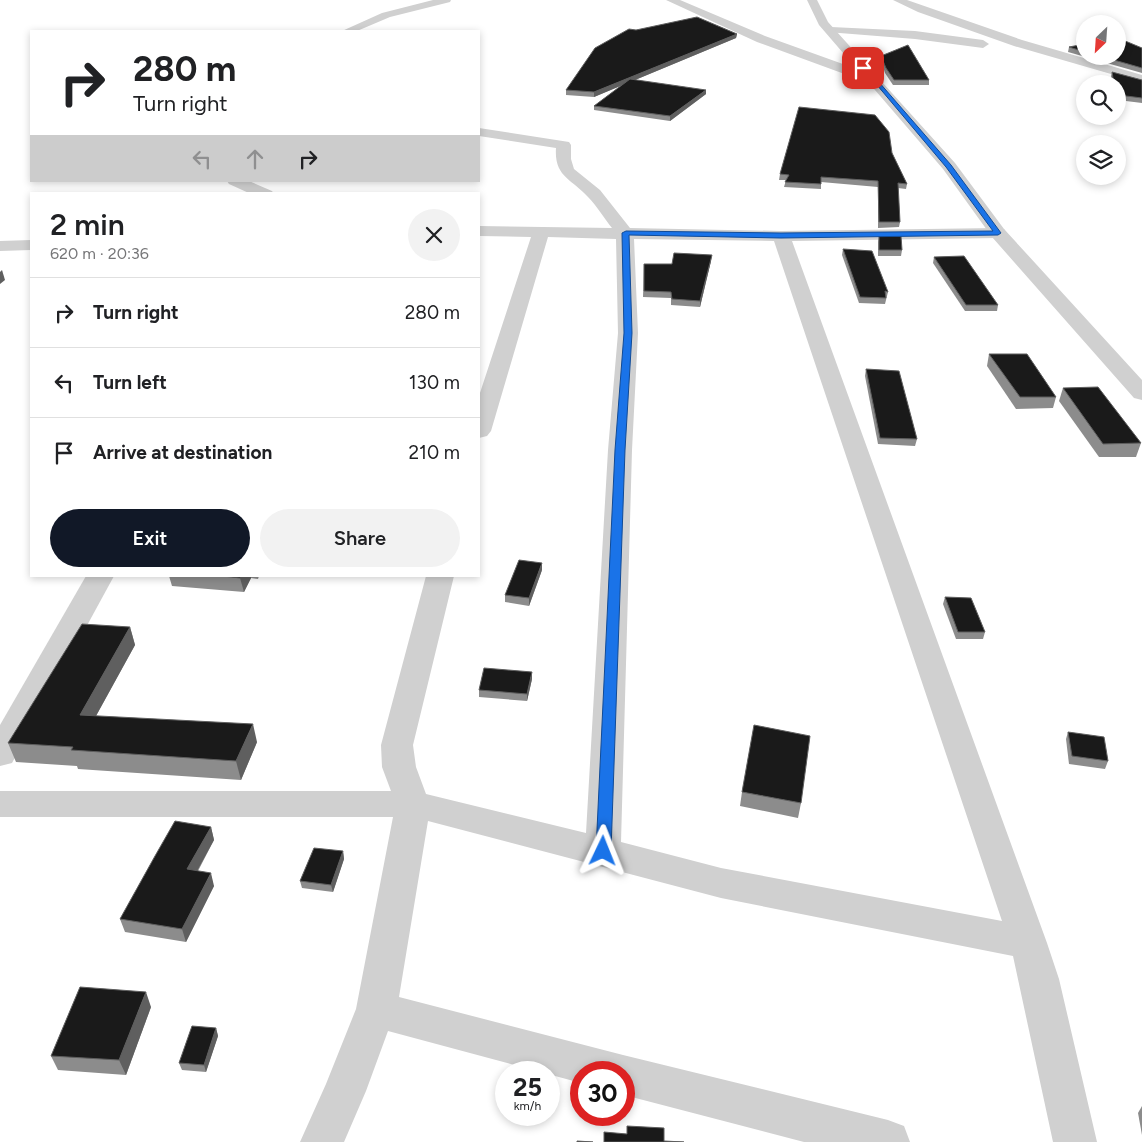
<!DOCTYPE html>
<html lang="en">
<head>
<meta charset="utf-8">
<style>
  body { margin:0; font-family:Figtree,sans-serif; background:#f2f2f2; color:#202124; height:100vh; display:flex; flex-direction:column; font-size:19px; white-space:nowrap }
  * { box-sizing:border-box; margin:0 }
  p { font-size:16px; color:#757577 }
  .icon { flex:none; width:28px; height:28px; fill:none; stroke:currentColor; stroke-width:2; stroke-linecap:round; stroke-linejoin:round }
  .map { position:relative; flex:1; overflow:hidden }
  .drawer { position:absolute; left:30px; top:192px; width:450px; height:385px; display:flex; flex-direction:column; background:#fff; border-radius:0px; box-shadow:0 2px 8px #0003 }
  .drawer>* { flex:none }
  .guide { position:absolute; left:30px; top:30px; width:450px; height:152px; border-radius:0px; box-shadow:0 2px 8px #0003; background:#fff; color:#202124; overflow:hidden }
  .needle { width:32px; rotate:205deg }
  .tools { position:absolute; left:1076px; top:15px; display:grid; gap:10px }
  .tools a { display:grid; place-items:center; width:50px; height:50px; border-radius:50%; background:#fff; box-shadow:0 2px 8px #0003; font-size:25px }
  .speed { position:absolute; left:495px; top:1061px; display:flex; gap:10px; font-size:25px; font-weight:700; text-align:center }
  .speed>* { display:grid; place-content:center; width:65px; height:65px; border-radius:50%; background:#fff; box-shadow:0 2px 8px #0003; line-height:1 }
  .speed small { font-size:12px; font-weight:400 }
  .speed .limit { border:8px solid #d22; background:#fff; color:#111 }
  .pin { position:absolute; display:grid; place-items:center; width:42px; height:42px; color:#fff; margin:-21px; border-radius:10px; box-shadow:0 2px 8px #0006 }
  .me { position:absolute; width:55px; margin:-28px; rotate:2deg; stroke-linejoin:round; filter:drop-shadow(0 0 4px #0008) }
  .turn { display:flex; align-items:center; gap:18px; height:105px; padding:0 20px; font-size:22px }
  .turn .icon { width:65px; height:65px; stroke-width:2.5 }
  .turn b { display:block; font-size:35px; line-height:42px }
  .lanes { display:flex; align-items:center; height:48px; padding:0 20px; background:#0003; justify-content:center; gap:25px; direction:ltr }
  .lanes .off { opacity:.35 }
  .round { display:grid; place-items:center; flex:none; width:52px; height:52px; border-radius:26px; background:#f2f2f2 }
  .overview { display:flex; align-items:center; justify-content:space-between; height:85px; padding:0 20px }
  h1 { font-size:30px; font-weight:600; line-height:38px }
  .cta { display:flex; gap:10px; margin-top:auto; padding:10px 20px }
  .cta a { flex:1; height:58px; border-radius:30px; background:#111827; color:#fff; font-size:20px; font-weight:600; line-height:58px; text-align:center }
  .cta a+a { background:#f2f2f2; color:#202124 }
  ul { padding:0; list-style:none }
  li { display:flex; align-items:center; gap:15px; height:70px; padding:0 20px; border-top:1px solid #e0e0e0 }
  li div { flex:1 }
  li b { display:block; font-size:19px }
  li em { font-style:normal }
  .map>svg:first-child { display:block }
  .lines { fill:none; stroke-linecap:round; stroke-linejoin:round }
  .minor { fill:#d0d0d0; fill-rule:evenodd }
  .tertiary { fill:#d0d0d0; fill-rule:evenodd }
  .wall { fill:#8c8c8c }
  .shaded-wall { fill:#5f5f5f }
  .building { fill:#1a1a1a; stroke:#5f5f5f }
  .route { fill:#1a73e8; stroke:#114b97 }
</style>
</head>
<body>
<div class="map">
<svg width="1142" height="1142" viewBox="0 0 1142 1142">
  <rect width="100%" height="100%" fill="#fff"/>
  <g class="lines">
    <!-- minor -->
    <g class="minor">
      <polygon points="433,0 451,0 450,2 390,17 357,31 342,31 382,13"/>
      <polygon points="666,0 680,0 765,36 879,77 881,80 879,83 869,83 757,42"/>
      <polygon points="893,0 907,0 1022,40 1142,75 1142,83 1014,46 918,12"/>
      <polygon points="831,27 915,31 983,40 989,44 983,48 915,39 827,32 827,28"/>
      <path d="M479 128 569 142 571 145V159L574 169 600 190 630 228 781 231 998 228 1004 229 1007 233 1004 237 998 238 792 241 1047 943 1059 979 1097 1142H1053L1013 956 721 898 428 821 399 997 623 1055 888 1120 904 1126 910 1142H804L624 1095V1072H581V1083L388 1031 366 1091 344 1142H300L326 1084 356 1009 393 817H0V791H391L382 767 381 745 426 576H454L413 745 416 767 426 794 586 833 608 450 618 333 616 239 548 237 491 431 487 436 479 438V396L531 237 479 236V226L612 228C604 218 597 206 588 197 572 179 554 177 556 148L479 136ZM634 239 774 241 1002 921 721 868 621 842 632 450 638 333Z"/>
      <polygon points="227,181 249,181 272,191 274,194 251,194 229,184"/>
      <polygon points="31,240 31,250 0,251 0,241"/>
      <polygon points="86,576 114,576 12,763 0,766 0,725"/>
    </g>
    <!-- tertiary -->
    <polygon class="tertiary" points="807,0 817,0 828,22 955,163 1004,229 1142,380 1142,400 1134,398 992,237 943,169 819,25"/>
  </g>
  <!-- wall -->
  <g class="wall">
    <polygon points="636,30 737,34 736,38 635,80 706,94 670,121 594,110 594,106 622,85 594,97 566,95 566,90"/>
    <polygon points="1085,44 1085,56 1118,56 1142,48 1142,73 1068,52 1069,47"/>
    <polygon points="881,56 929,80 929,85 893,85 885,73 881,60"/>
    <polygon points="1112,72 1142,80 1142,103 1118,100 1118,84 1112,84 1111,76"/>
    <polygon points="892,153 907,184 906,189 898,188 900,222 899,227 878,228 878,187 821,182 821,189 784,187 786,180 779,180 780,174"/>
    <polygon points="879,236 902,250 901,256 878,256 878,242"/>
    <polygon points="843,249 888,292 885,304 859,303 842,255"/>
    <polygon points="934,257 998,305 997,311 965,311 933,263"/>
    <polygon points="711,261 700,307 671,305 671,298 643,297 644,264 672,264"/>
    <polygon points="989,354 1056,397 1053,408 1016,409 987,366"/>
    <polygon points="866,369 917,439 915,446 878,444 865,376"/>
    <polygon points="1063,388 1141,443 1136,457 1099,457 1059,401"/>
    <polygon points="542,570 529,606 505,602 505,595"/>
    <polygon points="169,576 259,576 258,579 251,578 244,592 172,586"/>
    <polygon points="945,597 985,632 983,639 956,639 943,604"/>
    <polygon points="130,627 135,645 96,716 257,742 241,780 78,769 77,766 16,762 8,743"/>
    <polygon points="532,679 527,701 479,697 479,690"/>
    <polygon points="1068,732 1108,761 1105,769 1069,764 1066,739"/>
    <polygon points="742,792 801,803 798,818 740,806"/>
    <polygon points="211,827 214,840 198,871 214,886 186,942 125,932 120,919"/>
    <polygon points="343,851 344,859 333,892 302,888 300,881"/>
    <polygon points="151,1007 126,1075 58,1070 51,1056"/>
    <polygon points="216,1028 218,1036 206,1072 182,1070 179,1063"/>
    <polygon points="1142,1106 1142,1135 1138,1113"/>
  </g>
  <!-- shaded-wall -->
  <g class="shaded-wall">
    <polygon points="737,34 736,38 594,97 594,92"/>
    <polygon points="706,90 706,94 670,121 670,116"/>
    <polygon points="712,255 711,261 700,307 700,301"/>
    <polygon points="2,270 5,280 0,284 0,272"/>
    <polygon points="542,563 542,570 529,606 529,598"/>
    <polygon points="241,576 251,576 251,578 244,592 240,578"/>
    <polygon points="130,627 135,645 86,734 80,715"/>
    <polygon points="532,672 532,679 527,701 527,694"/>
    <polygon points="253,724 257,742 241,780 236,761"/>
    <polygon points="211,827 214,840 191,882 187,869"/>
    <polygon points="343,851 344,859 333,892 331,885"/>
    <polygon points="211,873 214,886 186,942 182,929"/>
    <polygon points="146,992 151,1007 126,1075 119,1060"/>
    <polygon points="216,1028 218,1036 206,1072 204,1065"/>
  </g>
  <!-- building -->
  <g class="building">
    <polygon points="697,17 737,34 594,92 566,90 595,48 629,29 636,30"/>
    <polygon points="1118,38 1142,48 1142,68 1100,56 1118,56"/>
    <polygon points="1085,44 1085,52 1069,47"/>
    <polygon points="908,45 929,80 894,80 886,68 881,56"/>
    <polygon points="1112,72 1142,80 1142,98 1118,95 1118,84 1114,84"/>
    <polygon points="630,79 706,90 670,116 594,106"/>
    <polygon points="799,107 875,115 889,132 892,153 907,184 898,183 900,222 879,222 878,181 821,177 821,184 785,182 789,175 780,174"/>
    <polygon points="879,236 901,236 902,250 879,250"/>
    <polygon points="843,249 872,251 888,292 885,291 886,298 860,297"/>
    <polygon points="674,253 712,255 700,301 672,299 671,292 644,291 644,264 672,264"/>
    <polygon points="964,256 998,305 966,305 934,257"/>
    <polygon points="989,354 1027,354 1056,397 1020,397"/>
    <polygon points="866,369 899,371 917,439 880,438"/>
    <polygon points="1098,387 1141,443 1103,444 1063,388"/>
    <polygon points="519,560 542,563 529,598 505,595"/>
    <polygon points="223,576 241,576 240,578"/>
    <polygon points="945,597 971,598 985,632 958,632"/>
    <polygon points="82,624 130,627 80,715 253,724 236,761 71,750 73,747 8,743"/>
    <polygon points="484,668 532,672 527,694 479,690"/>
    <polygon points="754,725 810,736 801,803 742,792"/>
    <polygon points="1068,732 1104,737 1108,761 1072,756"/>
    <polygon points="175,821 211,827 187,869 211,873 182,929 120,919 155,856"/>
    <polygon points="314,848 343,851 331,885 300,881"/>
    <polygon points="80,987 146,992 119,1060 51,1056"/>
    <polygon points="192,1026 216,1028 204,1065 179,1063"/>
    <polygon points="627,1126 664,1128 664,1141 684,1142 604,1142 604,1132 627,1134"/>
    <polygon points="577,1141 593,1142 577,1142"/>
  </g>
  <!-- route -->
  <polygon class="route" points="861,66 865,66 951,165 1001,233 998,235 781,238 629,235 632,333 625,450 611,851 609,855 598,855 596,851 615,450 624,333 622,233 626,231 781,233 993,231 946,167"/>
</svg>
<div class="tools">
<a><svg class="needle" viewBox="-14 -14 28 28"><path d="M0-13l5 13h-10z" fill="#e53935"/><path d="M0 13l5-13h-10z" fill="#757577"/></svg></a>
<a><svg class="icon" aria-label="search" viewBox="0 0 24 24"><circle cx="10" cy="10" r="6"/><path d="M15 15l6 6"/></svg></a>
<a><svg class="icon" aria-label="layers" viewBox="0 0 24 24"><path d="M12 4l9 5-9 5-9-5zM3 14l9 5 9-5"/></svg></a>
</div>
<div class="speed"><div>25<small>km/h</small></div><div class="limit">30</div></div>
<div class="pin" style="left:863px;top:68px;background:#d93025"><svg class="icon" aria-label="arrive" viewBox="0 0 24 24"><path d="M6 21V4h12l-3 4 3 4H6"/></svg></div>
<svg class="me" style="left:603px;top:851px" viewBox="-20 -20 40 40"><path d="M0-17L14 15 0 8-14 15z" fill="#1a73e8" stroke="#fff" stroke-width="4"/></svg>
<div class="guide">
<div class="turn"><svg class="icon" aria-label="right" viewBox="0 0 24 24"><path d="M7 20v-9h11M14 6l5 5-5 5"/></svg><div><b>280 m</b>Turn right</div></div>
<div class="lanes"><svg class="icon off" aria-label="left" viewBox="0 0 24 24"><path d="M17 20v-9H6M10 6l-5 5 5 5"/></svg><svg class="icon off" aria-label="ahead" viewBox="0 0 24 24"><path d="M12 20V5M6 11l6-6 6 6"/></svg><svg class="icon" aria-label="right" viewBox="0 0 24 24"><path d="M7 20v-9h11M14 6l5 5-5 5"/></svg></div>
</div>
<section class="drawer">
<div class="overview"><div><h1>2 min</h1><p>620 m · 20:36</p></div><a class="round"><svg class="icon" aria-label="close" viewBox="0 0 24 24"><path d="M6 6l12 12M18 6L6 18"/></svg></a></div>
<ul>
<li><svg class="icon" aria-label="right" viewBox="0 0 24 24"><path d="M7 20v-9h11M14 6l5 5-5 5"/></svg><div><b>Turn right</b></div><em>280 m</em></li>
<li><svg class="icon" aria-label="left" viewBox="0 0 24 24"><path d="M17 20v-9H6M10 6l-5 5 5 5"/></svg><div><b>Turn left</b></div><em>130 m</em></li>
<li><svg class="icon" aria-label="arrive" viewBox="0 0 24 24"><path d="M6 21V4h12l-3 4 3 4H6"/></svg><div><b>Arrive at destination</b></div><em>210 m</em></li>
</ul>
<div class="cta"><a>Exit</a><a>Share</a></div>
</section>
</div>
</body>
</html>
